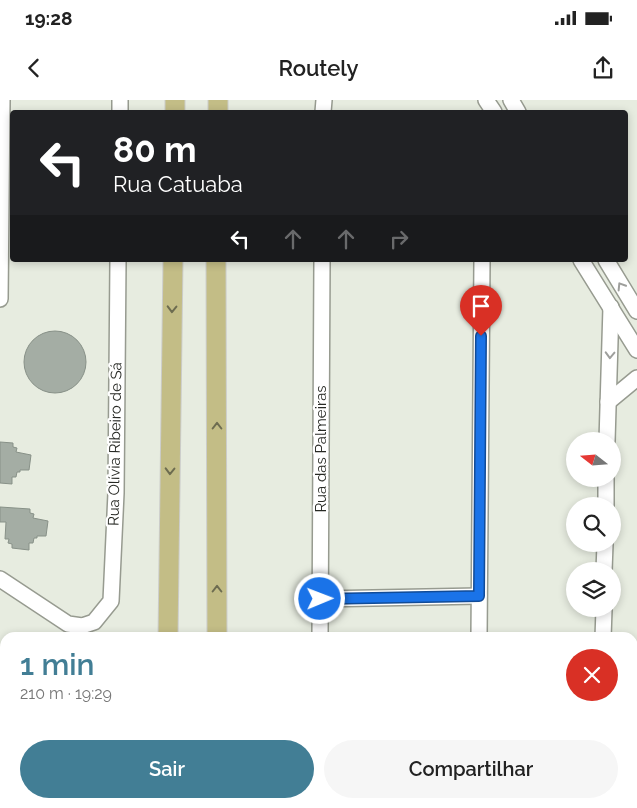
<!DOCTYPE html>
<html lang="pt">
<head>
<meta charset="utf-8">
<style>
  body { margin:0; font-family:Raleway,sans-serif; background:#f6f6f6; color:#222; height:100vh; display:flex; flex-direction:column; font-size:19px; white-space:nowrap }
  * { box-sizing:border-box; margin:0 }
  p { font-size:16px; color:#767676 }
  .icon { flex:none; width:28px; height:28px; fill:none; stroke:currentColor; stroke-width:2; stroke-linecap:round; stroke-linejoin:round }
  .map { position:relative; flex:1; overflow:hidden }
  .panel { position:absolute; left:0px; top:532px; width:638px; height:176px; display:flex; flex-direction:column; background:#fff; border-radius:15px 15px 0 0; box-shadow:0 2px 8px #0003 }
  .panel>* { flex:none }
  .banner { position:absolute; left:10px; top:10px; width:618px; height:152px; border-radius:5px; box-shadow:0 2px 8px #0003; background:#202124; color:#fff; overflow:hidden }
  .needle { width:32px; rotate:287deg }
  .controls { position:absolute; left:566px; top:332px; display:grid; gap:10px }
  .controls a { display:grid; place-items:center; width:55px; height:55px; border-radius:50%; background:#fff; box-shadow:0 2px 8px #0003; font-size:25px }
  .pin { position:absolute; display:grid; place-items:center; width:42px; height:42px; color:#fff; margin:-51px -21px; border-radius:50% 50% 50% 0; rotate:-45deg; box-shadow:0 0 5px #0007 }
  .pin .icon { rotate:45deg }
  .me { position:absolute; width:55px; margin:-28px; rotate:89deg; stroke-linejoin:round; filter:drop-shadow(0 0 4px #0008) }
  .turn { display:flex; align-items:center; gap:18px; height:105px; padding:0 20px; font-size:22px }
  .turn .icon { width:65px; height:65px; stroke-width:2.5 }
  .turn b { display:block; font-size:35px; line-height:42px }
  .lanes { display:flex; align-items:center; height:48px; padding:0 20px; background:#0003; justify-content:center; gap:25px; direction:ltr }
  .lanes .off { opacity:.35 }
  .round { display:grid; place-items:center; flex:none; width:52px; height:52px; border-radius:26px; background:#f6f6f6 }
  .head { display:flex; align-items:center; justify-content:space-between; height:85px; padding:0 20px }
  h1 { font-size:30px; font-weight:600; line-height:38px; color:#427e95 }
  .cta { display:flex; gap:10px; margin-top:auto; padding:10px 20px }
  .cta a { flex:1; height:58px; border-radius:30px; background:#427e95; color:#fff; font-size:20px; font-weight:600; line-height:58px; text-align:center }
  .cta a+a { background:#f6f6f6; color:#222 }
  .status { display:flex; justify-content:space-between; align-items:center; height:35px; padding:0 25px; background:#fff; direction:ltr }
  .status svg { height:14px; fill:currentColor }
  header { display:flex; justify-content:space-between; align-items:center; height:65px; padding:0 20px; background:#fff; font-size:22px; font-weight:600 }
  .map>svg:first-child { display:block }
  .building { fill:#a4ada4; stroke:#889188 }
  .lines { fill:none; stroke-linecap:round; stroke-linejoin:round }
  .minor-casing { stroke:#979b90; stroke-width:18 }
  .major-casing { stroke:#cbccca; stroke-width:21 }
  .highway-casing { stroke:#cbccca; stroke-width:24 }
  .minor { stroke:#fff; stroke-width:15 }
  .major { stroke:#c3bd86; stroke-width:19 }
  .highway { stroke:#9b9136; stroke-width:21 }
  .oneway { stroke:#9e9f9c }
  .oneway2 { stroke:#6d6c50 }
  .route-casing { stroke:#114b97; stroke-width:12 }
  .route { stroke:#1a73e8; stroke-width:9 }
  .labels { text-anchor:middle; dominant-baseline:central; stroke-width:4.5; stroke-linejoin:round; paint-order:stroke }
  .street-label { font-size:15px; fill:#272924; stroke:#fff }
</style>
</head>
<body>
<div class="status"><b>19:28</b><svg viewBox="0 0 49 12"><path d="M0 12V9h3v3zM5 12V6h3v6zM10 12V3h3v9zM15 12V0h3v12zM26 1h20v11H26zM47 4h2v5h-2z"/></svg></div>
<header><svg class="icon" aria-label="back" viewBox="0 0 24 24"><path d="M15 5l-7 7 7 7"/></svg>Routely<svg class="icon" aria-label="share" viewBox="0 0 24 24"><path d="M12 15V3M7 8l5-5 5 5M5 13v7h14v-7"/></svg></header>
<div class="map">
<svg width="637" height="708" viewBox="0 0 637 708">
  <rect width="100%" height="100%" fill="#e7ece0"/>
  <!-- building -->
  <g class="building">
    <circle cx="55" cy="262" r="31"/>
    <polygon points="0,342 13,343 13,347 17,348 16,352 31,355 29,370 20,370 20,372 17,372 16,377 12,377 12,384 0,383"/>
    <polygon points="0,407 30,409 30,413 34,414 33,418 48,421 46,436 37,436 37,438 34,438 33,443 29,443 29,450 12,448 12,444 8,443 9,439 5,439 6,422 0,422"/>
  </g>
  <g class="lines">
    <!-- minor casing -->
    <g class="minor-casing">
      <g id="minor">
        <polyline points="486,0 494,12"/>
        <polyline points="511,0 518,12"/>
        <polyline points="120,12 120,0"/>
        <polyline points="323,12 324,0"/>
        <polyline points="581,160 637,250"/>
        <polyline points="606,160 637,211"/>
        <polyline points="0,199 2,0"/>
        <polyline points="608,302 637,278"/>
        <polyline points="607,341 611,207"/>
        <polyline points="606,406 606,379"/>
        <polyline points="604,471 605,444"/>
        <polyline points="0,479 68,524 82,526 94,522 111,501 116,393 118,160"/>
        <polyline points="320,499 479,496"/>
        <polyline points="320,538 322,160"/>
        <polyline points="479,538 482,160"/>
        <polyline points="603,538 604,509"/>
        <polyline points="475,708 475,704"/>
        <polyline points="600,708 600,704"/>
      </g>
    </g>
    <!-- major casing -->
    <g class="major-casing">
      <g id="major">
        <polyline points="175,12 175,0"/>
        <polyline points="218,12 218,0"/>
        <polyline points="216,160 217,538"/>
        <polyline points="168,538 173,160"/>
        <polyline points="166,708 166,704"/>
        <polyline points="216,708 216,704"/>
      </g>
    </g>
    <!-- highway casing -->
    <g class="highway-casing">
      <g id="highway">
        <polyline points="0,674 5,681"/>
        <polyline points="20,704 24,708"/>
      </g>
    </g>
    <!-- minor -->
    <use href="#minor" class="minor"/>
    <!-- major -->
    <use href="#major" class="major"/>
    <!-- highway -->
    <use href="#highway" class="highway"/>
  </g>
  <!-- one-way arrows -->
  <defs><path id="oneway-chevron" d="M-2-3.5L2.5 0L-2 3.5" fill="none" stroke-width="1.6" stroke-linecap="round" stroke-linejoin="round" transform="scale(1.25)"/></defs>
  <g class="oneway">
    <use href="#oneway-chevron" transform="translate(621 186) rotate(-122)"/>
    <use href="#oneway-chevron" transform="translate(610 255) rotate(92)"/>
  </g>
  <g class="oneway2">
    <use href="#oneway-chevron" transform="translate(172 209) rotate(91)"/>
    <use href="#oneway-chevron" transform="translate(217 326) rotate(-90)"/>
    <use href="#oneway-chevron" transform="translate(170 371) rotate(91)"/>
    <use href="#oneway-chevron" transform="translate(217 489) rotate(-90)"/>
  </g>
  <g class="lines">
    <!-- route casing -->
    <g class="route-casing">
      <polyline id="route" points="320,499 479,496 481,236"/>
    </g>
    <!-- route -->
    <use href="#route" class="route"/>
  </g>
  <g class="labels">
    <!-- street labels -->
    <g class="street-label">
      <text transform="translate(115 344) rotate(-89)">Rua Olívia Ribeiro de Sá</text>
      <text transform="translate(321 349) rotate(-90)">Rua das Palmeiras</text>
    </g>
  </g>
</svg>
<div class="controls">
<a><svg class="needle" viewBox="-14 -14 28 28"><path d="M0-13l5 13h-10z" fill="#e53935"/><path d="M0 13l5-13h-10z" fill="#767676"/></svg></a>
<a><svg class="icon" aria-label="search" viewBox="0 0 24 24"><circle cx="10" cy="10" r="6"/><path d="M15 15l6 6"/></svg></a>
<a><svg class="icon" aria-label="layers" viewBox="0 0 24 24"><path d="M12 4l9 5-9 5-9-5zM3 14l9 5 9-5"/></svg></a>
</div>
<div class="pin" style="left:481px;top:236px;background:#d93025"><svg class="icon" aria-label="arrive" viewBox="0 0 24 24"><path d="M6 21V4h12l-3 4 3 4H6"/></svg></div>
<svg class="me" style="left:320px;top:499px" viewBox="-20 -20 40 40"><circle r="17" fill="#1a73e8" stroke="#fff" stroke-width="3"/><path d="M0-11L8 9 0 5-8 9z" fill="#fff"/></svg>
<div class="banner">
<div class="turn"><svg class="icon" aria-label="left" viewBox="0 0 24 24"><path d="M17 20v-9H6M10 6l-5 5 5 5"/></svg><div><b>80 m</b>Rua Catuaba</div></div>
<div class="lanes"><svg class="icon" aria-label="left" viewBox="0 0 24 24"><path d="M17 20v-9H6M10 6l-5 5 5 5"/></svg><svg class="icon off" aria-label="ahead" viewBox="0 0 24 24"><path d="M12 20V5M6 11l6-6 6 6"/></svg><svg class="icon off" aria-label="ahead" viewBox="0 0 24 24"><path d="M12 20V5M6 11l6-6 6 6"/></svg><svg class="icon off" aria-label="right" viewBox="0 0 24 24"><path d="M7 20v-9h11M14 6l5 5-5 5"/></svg></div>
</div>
<section class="panel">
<div class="head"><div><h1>1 min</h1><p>210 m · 19:29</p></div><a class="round" style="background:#d93025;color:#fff"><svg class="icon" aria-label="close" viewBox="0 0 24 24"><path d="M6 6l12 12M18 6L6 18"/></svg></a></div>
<div class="cta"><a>Sair</a><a>Compartilhar</a></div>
</section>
</div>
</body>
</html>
